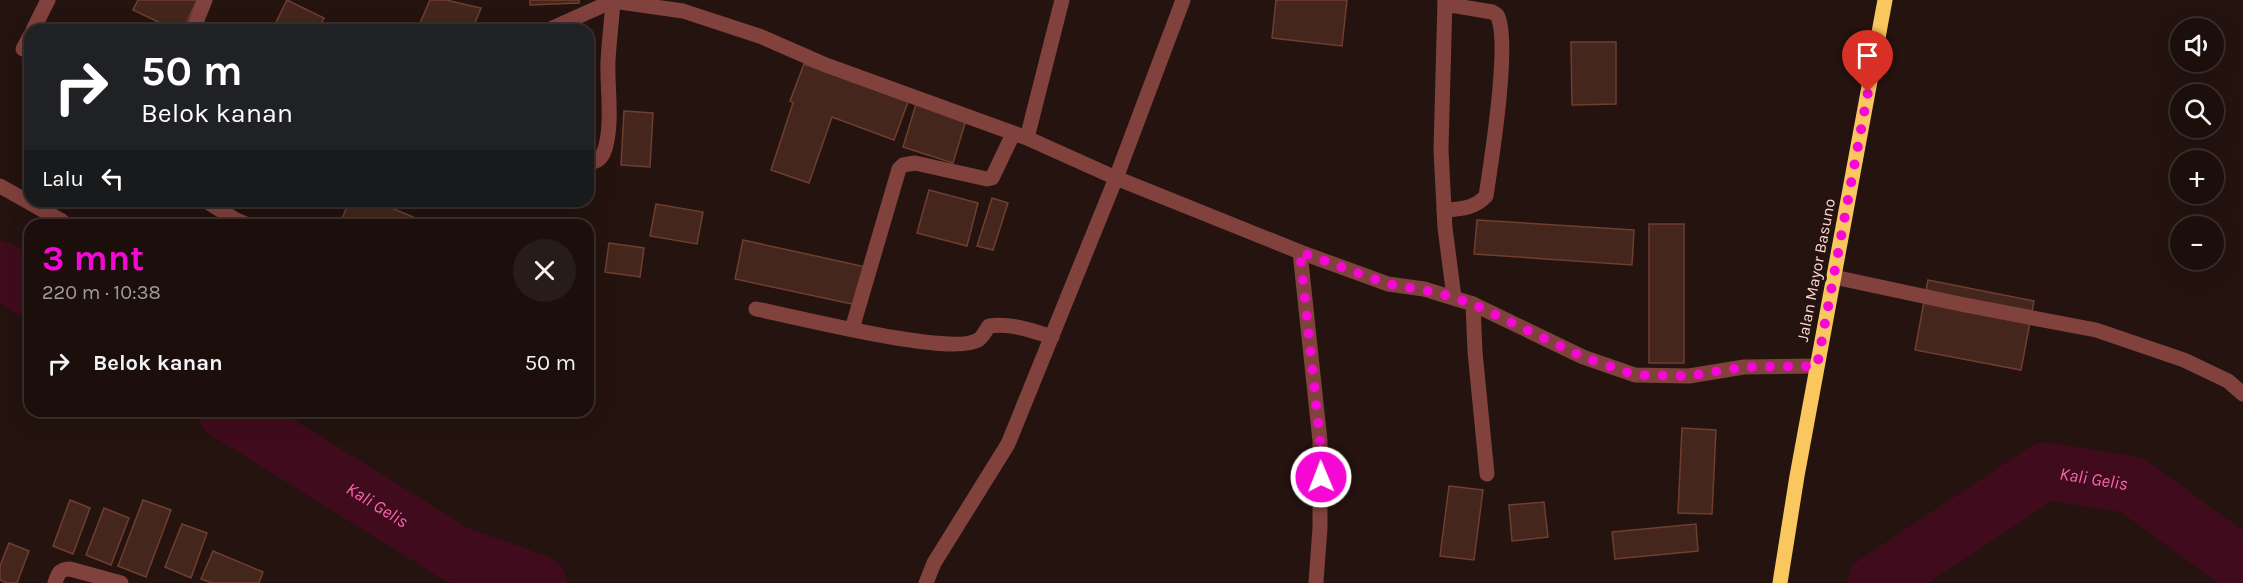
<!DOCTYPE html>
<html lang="id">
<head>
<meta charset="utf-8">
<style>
  body { margin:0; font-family:Karla,sans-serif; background:#281c19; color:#f1f3f6; height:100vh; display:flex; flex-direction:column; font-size:22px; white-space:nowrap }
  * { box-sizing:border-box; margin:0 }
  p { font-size:20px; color:#a09c9d }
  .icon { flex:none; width:33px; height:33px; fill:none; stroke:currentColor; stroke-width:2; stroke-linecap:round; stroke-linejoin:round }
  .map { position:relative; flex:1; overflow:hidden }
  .drawer { position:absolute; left:24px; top:219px; width:570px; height:198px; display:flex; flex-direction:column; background:#1b0e0b; border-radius:18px; box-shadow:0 6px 24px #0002,0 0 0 2px #392e2c }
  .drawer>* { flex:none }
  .top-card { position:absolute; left:24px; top:24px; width:570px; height:183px; border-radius:18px; box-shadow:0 6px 24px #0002,0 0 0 2px #392e2c; background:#202124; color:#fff; overflow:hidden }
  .buttons { position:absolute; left:2170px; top:18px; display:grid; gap:12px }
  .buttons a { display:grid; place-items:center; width:54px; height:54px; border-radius:50%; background:#1b0e0b; box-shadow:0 6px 24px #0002,0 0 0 2px #392e2c; font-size:30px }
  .pin { position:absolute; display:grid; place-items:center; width:51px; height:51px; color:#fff; margin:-62px -26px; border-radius:50% 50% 50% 0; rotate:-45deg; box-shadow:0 0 6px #0007 }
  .pin .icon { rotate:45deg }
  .me { position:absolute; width:66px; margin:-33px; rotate:359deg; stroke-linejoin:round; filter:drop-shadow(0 0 4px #0008) }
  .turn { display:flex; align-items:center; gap:21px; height:126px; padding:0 18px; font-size:27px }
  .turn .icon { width:78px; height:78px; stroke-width:2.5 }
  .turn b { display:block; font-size:42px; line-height:51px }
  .then { display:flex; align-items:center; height:57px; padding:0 18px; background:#0003; gap:12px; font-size:22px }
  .round { display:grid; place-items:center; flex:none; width:63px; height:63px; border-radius:32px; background:#281c19 }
  .head { display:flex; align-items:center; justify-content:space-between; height:102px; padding:0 18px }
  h1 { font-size:36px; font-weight:700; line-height:45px; color:#f508d3 }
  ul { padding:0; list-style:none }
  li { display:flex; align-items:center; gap:18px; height:84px; padding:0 18px }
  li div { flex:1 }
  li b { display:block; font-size:22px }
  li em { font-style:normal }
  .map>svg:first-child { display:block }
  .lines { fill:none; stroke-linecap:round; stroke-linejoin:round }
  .river { stroke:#400c1d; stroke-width:57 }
  .building { fill:#44261c; stroke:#6f3e2f; stroke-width:1.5 }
  .minor { stroke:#81413c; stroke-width:15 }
  .major { stroke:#fac65e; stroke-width:15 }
  .route { stroke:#f508d3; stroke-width:10; stroke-dasharray:0 18 }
  .labels { text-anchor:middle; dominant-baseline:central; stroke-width:6; stroke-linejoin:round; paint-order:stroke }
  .street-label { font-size:16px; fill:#fedad3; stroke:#24130f }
  .water-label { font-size:18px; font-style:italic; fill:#fa65af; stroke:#24130f }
</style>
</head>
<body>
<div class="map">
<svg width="2243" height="583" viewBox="0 0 2243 583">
  <rect width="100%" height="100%" fill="#24130f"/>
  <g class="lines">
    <!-- river -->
    <g class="river">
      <polyline points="0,270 30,289"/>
      <path id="s1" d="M226 411 456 554 538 583"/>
      <path id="s2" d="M1876 583 2045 471 2132 485 2231 557 2243 570"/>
    </g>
  </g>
  <!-- building -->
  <g class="building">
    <polygon points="138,0 197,0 183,30 175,30 133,10"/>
    <polygon points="287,0 324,18 318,30 272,30"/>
    <polygon points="430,0 446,0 481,8 472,30 417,30"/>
    <polygon points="530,0 579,0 579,3 530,5"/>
    <polygon points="1276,0 1347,0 1342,46 1272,38"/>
    <polygon points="1571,42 1616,42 1616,104 1572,105"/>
    <polygon points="804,64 908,102 894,140 832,117 809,183 771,170 793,103 790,101"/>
    <polygon points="916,104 966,120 953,163 903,147"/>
    <polygon points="624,111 653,113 650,167 621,165"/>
    <polygon points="929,190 978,203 967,246 917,233"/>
    <polygon points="992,198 1008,203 993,250 977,246"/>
    <polygon points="349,201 375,201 413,217 410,225 342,225 340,224"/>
    <polygon points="656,204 703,212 697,244 650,236"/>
    <polygon points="1477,220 1634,230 1632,265 1474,254"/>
    <rect x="1649" y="224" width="35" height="139"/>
    <polygon points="743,240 866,267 857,305 735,279"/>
    <polygon points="609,243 644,248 640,277 605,272"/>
    <polygon points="1928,280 2034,301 2021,370 1915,350"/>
    <polygon points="1682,428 1716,430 1712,514 1678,513"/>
    <polygon points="1449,486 1483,490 1474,560 1440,556"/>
    <polygon points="70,500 90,508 73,554 53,546"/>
    <polygon points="143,500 171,510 146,577 118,566"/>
    <polygon points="1544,502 1548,537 1512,541 1509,505"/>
    <polygon points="104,508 129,518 111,565 86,555"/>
    <polygon points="182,524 207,533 191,578 165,567"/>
    <polygon points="1696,524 1698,551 1615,559 1612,532"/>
    <polygon points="9,543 29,551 17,583 7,583 0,580 0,566"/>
    <polygon points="213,551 263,572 259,583 212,583 201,579"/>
  </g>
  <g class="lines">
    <!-- minor -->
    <g class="minor">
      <polyline points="1445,0 1441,150 1445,228 1454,297"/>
      <polyline points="33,30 48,0"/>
      <polyline points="193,30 205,0"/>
      <polyline points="548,30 613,1 683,11 762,37 826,65 1027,138 1116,178 1300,252 1388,284 1424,289 1473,304 1583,357 1635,375 1689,376 1744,367 1817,366"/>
      <polyline points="23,49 30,36"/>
      <polyline points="1027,138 1062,0"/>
      <path d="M588 162C597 163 602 158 605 149 613 122 607 89 608 61 609 40 612 20 613 0"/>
      <polyline points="0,186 62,221"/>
      <polyline points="206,201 236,220 248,225"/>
      <path d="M1444 210C1460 209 1474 209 1486 196 1491 163 1511 40 1497 15L1492 12 1445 4"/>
      <polyline points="1300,252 1320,441 1320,528 1316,582"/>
      <polyline points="1834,277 1960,304 2096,330 2184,360 2228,381 2243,394"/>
      <polyline points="1473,304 1475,352 1487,474"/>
      <path d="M756 309C793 316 952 357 978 340 982 338 986 330 989 326 1011 323 1031 330 1052 337"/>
      <polyline points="852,329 899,169 903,165 915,163 987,179 992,178 1013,134"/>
      <path d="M55 583C58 573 60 569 70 569L121 583"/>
      <polyline points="926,583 934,563 1008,444 1116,178 1183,0"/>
    </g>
    <!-- major -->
    <polyline class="major" points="1780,583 1797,476 1885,0"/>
  </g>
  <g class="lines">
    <!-- route -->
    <polyline class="route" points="1321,477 1320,441 1300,252 1388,284 1439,293 1473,304 1583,357 1635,375 1689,376 1744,367 1817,366 1868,92"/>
  </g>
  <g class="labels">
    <!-- street labels -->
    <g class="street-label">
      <text transform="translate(1816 270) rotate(-79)">Jalan Mayor Basuno</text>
    </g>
    <!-- water labels -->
    <g class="water-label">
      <text stroke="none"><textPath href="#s2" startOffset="252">Kali Gelis</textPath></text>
      <text stroke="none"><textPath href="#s1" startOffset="178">Kali Gelis</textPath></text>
    </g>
  </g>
</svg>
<div class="buttons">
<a><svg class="icon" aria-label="sound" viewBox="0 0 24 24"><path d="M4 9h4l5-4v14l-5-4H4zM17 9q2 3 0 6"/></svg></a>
<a><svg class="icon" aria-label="search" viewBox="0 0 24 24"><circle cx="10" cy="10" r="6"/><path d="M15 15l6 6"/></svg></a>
<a>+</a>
<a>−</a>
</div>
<div class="pin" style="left:1868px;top:92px;background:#d93025"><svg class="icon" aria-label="arrive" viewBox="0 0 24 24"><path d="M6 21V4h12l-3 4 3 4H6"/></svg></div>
<svg class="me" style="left:1321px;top:477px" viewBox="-20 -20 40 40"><circle r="17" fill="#f508d3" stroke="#fff" stroke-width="3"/><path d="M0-11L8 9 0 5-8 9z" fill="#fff"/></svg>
<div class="top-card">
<div class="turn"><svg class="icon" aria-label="right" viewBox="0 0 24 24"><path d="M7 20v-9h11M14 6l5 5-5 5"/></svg><div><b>50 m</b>Belok kanan</div></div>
<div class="then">Lalu<svg class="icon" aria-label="left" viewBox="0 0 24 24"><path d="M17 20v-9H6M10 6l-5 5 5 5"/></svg></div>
</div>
<section class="drawer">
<div class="head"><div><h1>3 mnt</h1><p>220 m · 10:38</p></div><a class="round"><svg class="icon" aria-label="close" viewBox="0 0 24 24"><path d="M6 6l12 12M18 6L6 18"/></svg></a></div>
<ul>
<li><svg class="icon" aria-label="right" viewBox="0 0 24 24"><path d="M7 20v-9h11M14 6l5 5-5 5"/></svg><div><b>Belok kanan</b></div><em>50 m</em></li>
</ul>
</section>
</div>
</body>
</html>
